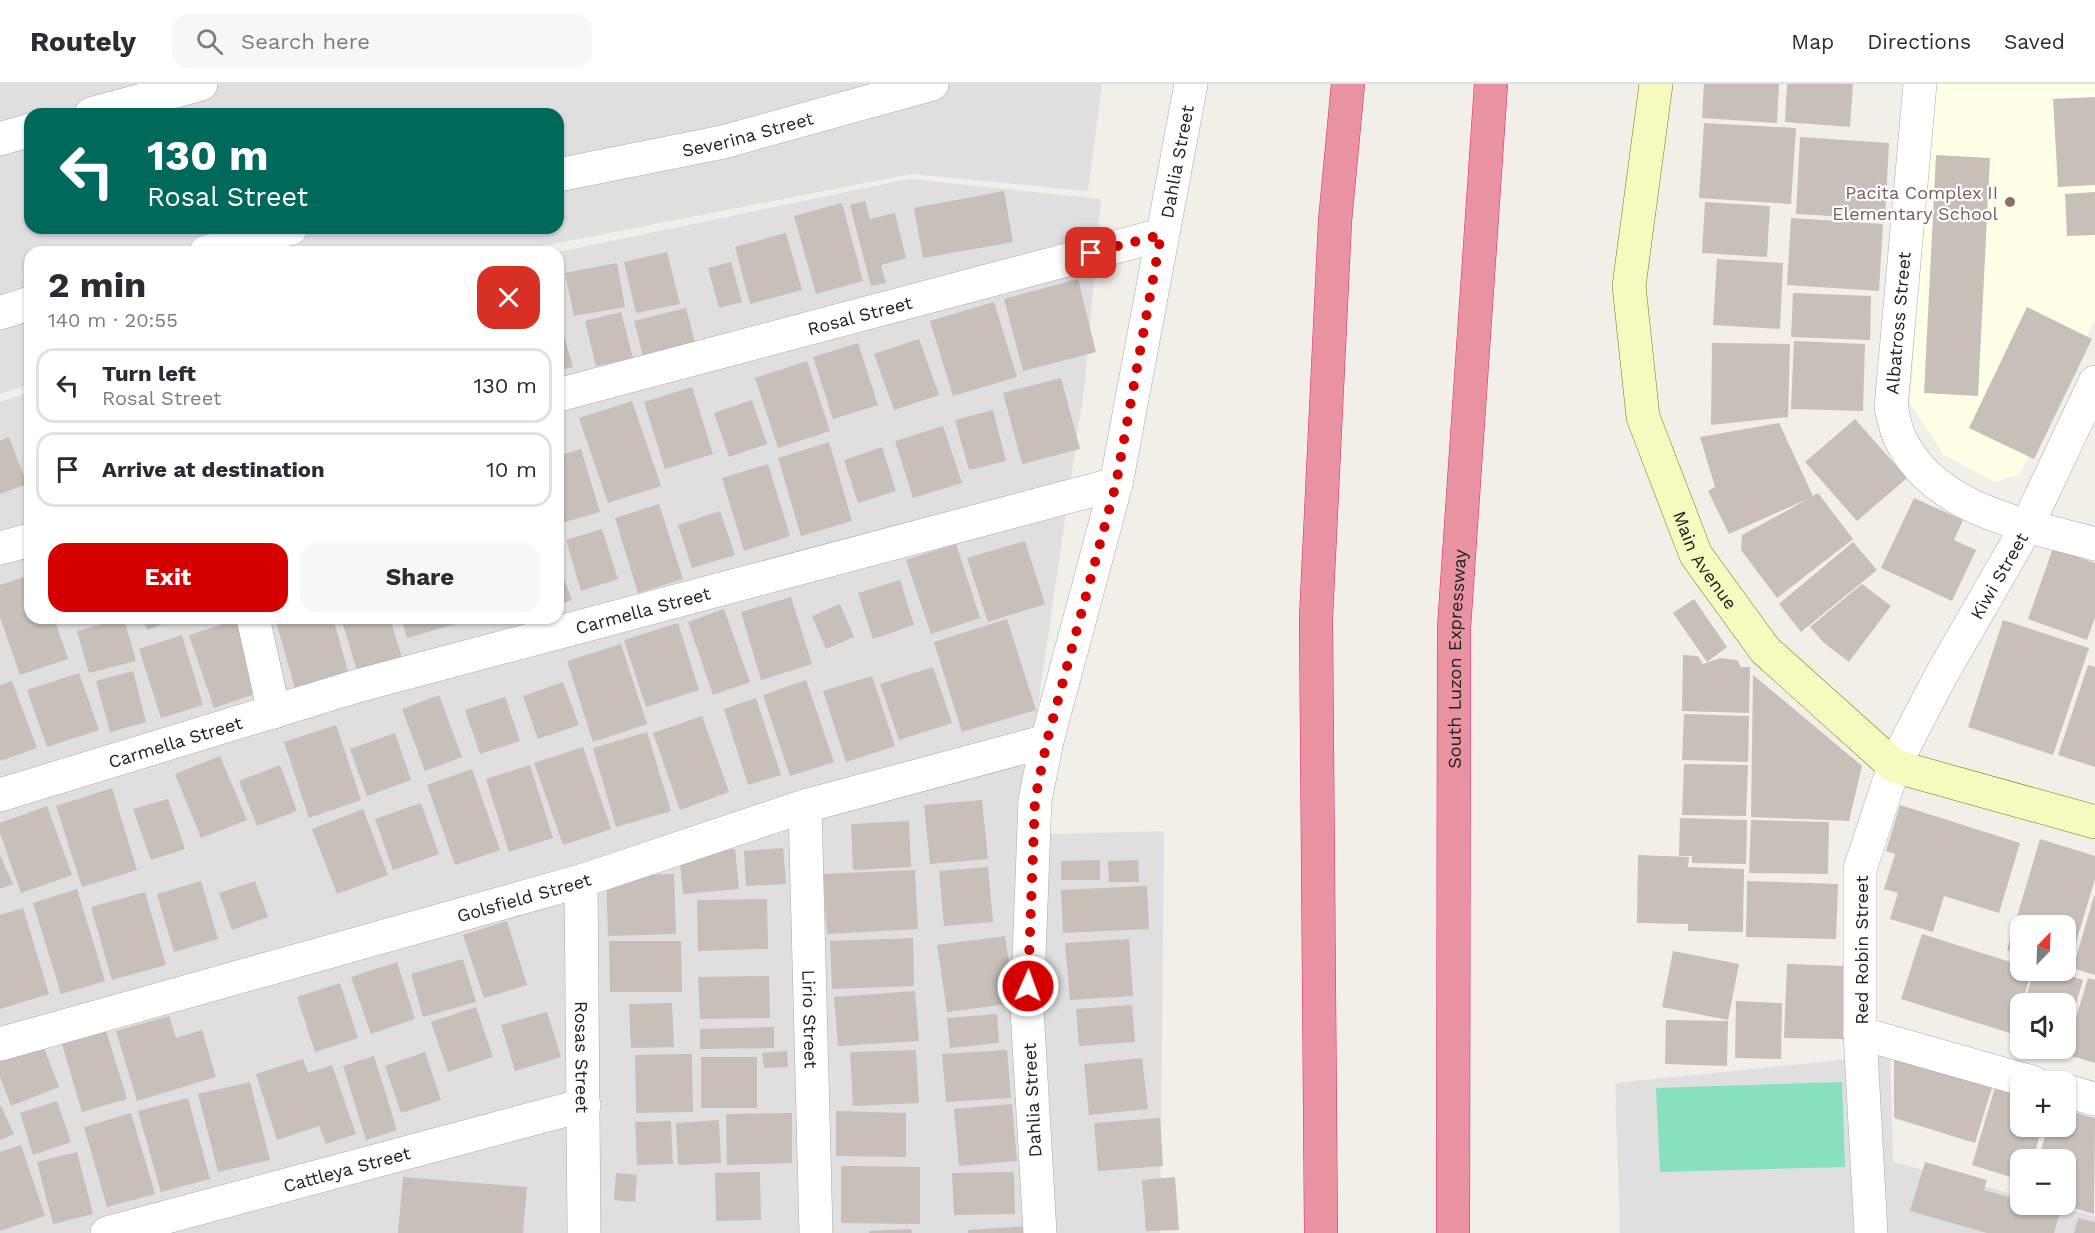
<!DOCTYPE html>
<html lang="en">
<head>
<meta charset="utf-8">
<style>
  body { margin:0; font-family:"Work Sans",sans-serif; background:#f7f7f7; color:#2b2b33; height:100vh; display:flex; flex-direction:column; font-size:22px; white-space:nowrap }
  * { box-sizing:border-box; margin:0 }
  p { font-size:20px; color:#7c7c81 }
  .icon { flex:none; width:33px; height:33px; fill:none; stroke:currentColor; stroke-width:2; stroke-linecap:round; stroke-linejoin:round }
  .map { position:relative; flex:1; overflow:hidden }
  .details { position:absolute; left:24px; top:162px; width:540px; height:378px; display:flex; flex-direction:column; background:#fff; border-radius:18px; box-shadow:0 2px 4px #0004 }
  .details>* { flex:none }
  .hud { position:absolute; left:24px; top:24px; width:540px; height:126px; border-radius:18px; box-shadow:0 2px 4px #0004; background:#00695c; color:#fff; overflow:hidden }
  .needle { width:39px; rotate:23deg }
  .fabs { position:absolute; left:2010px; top:831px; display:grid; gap:12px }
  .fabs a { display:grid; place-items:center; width:66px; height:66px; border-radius:12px; background:#fff; box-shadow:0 2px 4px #0004; font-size:30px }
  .pin { position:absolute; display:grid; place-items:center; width:51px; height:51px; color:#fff; margin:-26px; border-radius:12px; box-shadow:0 3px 9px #0006 }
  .me { position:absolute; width:66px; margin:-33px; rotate:2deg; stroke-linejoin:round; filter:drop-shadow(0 0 4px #0008) }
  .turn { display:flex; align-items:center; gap:21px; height:126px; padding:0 24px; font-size:27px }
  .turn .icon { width:78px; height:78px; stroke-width:2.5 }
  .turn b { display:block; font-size:42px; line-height:51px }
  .round { display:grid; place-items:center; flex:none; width:63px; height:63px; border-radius:18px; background:#f7f7f7 }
  .summary { display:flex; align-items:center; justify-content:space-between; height:102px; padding:0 24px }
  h1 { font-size:36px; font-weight:700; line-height:45px }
  .action { display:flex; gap:12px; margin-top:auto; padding:12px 24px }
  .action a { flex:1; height:69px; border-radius:18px; background:#d40000; color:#fff; font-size:24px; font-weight:700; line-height:69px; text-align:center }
  .action a+a { background:#f7f7f7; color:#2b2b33 }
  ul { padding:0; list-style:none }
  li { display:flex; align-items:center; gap:18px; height:75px; margin:0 12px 9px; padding:0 12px; border:3px solid #e1e1e2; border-radius:18px }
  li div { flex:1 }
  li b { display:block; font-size:22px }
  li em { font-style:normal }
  header { display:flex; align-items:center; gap:36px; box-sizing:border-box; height:84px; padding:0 30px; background:#fff; border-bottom:2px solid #e1e1e2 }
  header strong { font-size:28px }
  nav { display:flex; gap:33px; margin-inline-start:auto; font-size:21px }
  .search { width:420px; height:54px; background:#f7f7f7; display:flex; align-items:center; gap:15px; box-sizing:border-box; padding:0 21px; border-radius:18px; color:#7c7c81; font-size:22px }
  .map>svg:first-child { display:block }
  .residential { fill:#e0dfdf; fill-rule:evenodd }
  .education { fill:#ffffe5 }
  .pitch { fill:#88e0be }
  .building { fill:#c7bfb8 }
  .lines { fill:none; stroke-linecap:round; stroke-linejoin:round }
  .street-casing { stroke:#a9a9a9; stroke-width:34 }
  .secondary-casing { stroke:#707d05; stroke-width:34 }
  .highway-casing { stroke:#dc2a67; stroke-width:34 }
  .street { stroke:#fff; stroke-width:33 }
  .secondary { stroke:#f7fabf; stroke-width:33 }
  .highway { stroke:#e892a2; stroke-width:33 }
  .route { stroke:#d40000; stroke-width:10; stroke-dasharray:0 18 }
  .education-dot { fill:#8d6e63; stroke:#fff; stroke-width:2 }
  .labels { text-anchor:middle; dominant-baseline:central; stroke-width:4.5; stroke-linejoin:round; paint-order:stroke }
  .street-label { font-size:18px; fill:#222; stroke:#fff }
  .education-label { font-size:18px; fill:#785e54; stroke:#fff; text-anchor:end }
</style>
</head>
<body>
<header>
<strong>Routely</strong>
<div class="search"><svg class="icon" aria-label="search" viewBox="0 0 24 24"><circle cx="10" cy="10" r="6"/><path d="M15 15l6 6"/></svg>Search here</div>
<nav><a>Map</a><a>Directions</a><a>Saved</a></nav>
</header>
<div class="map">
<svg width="2095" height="1149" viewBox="0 0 2095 1149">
  <rect width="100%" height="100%" fill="#f2efe9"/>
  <!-- residential -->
  <g class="residential">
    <path d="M0 0H1102L1088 107 911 90 512 168H30V300L0 310ZM30 30H558V144H30Z"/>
    <polygon points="909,95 1101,115 1085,299 1019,751 1164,747 1160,1149 0,1149 0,318 30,308 30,534 558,534 558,168"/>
    <polygon points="1890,971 1893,1078 2020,1112 2020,1120 2051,1121 2095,1132 2095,1149 1620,1149 1615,999"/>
  </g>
  <!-- education -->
  <polygon class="education" points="1933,0 2095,0 2095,235 2020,390 1995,398 1944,371 1910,319"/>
  <!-- pitch -->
  <polygon class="pitch" points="1842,998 1845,1083 1660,1088 1656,1004"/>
  <!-- building -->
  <g class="building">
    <polygon points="1704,0 1779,0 1777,39 1702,34"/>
    <polygon points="1787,0 1853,0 1850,43 1785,38"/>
    <polygon points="2095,13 2095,101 2058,103 2053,15"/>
    <polygon points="1704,39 1796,44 1791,120 1699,114"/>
    <polygon points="1800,53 1889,59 1885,135 1796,130"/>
    <polygon points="1936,71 1990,74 1978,312 1924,309"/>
    <polygon points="1004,107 1013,158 923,174 914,124"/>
    <polygon points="2095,108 2095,151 2067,152 2065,110"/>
    <polygon points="865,117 870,135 895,129 906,174 881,181 886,199 871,202 850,121"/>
    <polygon points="1705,118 1770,122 1767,173 1702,169"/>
    <polygon points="842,119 863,197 816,210 794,132"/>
    <polygon points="1791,134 1883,140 1879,207 1787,201"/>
    <polygon points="786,149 802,206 750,220 735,163"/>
    <polygon points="667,168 680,220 636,229 624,178"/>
    <polygon points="1717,175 1783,179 1780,245 1713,241"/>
    <polygon points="731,178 742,218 719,224 708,184"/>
    <polygon points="617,179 625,223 574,232 565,189"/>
    <polygon points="1078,195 1096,268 1023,287 1004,215"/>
    <polygon points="1793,209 1871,212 1870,256 1791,253"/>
    <polygon points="994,218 1017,293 953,312 930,237"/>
    <polygon points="2027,223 2092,255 2034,375 1969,344"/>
    <polygon points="686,224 696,262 644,276 634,237"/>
    <polygon points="621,228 633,274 596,282 585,237"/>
    <polygon points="558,230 573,283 558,287"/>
    <polygon points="919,255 939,311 894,326 874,270"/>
    <polygon points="1794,257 1865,260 1863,327 1791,325"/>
    <polygon points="858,259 878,321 833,335 813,273"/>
    <polygon points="1712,259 1790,260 1788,333 1711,341"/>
    <polygon points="807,277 830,347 778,364 755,294"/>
    <polygon points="1061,294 1080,365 1022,380 1003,309"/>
    <polygon points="692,303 713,370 665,385 644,318"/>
    <polygon points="752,316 767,360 729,373 714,329"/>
    <polygon points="632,317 661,402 608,419 579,334"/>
    <polygon points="993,326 1006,377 969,386 955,336"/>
    <polygon points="1855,335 1907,394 1857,437 1805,378"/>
    <polygon points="1779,339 1813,412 1818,409 1853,455 1777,514 1741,466 1742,451 1810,414 1729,450 1708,407 1715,403 1700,353"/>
    <polygon points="943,342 962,399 913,414 895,357"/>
    <polygon points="9,353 27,400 0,410 0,357"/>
    <polygon points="829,358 852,437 801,452 778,374"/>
    <polygon points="882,363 896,407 858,419 844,376"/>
    <polygon points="581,365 600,428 558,440 558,372"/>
    <polygon points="768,380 790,452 744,467 722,394"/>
    <polygon points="1914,414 1963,436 1954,456 1976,466 1952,517 1881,484"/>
    <polygon points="659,420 683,495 638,509 615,434"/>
    <polygon points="720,427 735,471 692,484 678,441"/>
    <polygon points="602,445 618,495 581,507 566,456"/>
    <polygon points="1025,457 1045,520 988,538 967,474"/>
    <polygon points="1853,458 1877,486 1801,548 1779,520"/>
    <polygon points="956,460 980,534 931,550 906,476"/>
    <polygon points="2053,464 2095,479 2095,533 2087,556 2028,535"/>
    <polygon points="558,478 572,516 558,521"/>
    <polygon points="30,491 30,534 54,534 68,575 20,591 0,533 0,501"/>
    <polygon points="900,496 914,541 873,555 858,509"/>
    <polygon points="1862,500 1891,522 1849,578 1823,558 1810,543"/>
    <polygon points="791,513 812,580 761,596 741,528"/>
    <polygon points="1694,515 1727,563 1707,578 1673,529"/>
    <polygon points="840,520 854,553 826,565 812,532"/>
    <polygon points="724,525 750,598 713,611 688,538"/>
    <polygon points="124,534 136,577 89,589 77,547"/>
    <polygon points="142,534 177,534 147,546"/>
    <polygon points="275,534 333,534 350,594 296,608"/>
    <polygon points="341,534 390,534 402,574 357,587"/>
    <polygon points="401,534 455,534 456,540 407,554"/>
    <polygon points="240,535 264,607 214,624 189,551"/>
    <polygon points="1007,535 1036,626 962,648 934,558"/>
    <polygon points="2003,536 2089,564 2053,671 1968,643"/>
    <polygon points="678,539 699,606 646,623 624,556"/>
    <polygon points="182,551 203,621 161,634 139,565"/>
    <polygon points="621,560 647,640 593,658 567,577"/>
    <polygon points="1683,571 1698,572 1703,580 1720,574 1737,576 1741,583 1750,583 1749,629 1682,627"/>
    <polygon points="2088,581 2095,583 2095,683 2058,671"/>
    <polygon points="933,583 952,639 899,656 880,600"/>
    <polygon points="133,587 146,638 110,648 96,597"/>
    <polygon points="79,589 99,646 47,663 27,606"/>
    <polygon points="1753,591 1862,682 1849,737 1751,733"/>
    <polygon points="872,592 895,662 846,678 823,607"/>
    <polygon points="806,596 834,678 790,692 763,611"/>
    <polygon points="12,597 37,664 0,677 0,601"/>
    <polygon points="563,598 579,641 538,655 523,612"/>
    <polygon points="439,611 462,673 425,687 402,625"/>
    <polygon points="505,613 520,657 480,670 465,626"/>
    <polygon points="756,614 781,691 748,701 724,625"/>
    <polygon points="1684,630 1749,632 1748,678 1682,676"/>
    <polygon points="702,632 729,708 680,726 653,649"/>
    <polygon points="336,641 361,716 309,734 284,658"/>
    <polygon points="647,648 671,727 616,743 593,664"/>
    <polygon points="395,649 411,696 367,712 350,665"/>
    <polygon points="583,663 611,745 563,761 534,679"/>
    <polygon points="220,672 247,736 201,754 175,690"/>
    <polygon points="1684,680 1748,681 1746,732 1682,731"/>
    <polygon points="280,681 297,727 257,742 239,697"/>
    <polygon points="530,681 553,754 509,768 486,695"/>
    <polygon points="472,685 500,766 455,781 427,701"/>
    <polygon points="112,704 137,786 82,803 56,722"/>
    <polygon points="168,715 185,765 151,776 133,725"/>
    <polygon points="982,716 988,775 930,780 924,721"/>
    <polygon points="421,719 439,770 393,786 375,735"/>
    <polygon points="1900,721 2020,759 1999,829 1944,812 1933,848 1890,835 1898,809 1884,805 1895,770 1886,767"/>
    <polygon points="47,722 72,791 21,809 0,749 0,739"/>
    <polygon points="363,725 388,791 337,810 312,745"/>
    <polygon points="1680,734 1747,736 1746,780 1692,779 1692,772 1679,772"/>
    <polygon points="1751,736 1829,738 1828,790 1749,789"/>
    <polygon points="909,737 911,783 853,786 851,740"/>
    <polygon points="2040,755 2095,772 2095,795 2068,885 2066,884 2066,842 2020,842 2020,870 2007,866"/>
    <polygon points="783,764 786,800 746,802 744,767"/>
    <polygon points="735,765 739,805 683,810 679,770"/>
    <polygon points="0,771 13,800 0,805"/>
    <polygon points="1638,771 1689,773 1688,783 1744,785 1743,848 1688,847 1688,840 1637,839"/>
    <polygon points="1100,776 1100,796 1061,796 1061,777"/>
    <polygon points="1138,776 1139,798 1109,798 1108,777"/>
    <polygon points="988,783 993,838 944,842 939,787"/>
    <polygon points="915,786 918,845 827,850 823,790"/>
    <polygon points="674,790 676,850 608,852 606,792"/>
    <polygon points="201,797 218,855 174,868 157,810"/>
    <polygon points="255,797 268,833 232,846 219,809"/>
    <polygon points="1747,797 1838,800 1836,855 1746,853"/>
    <polygon points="1147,802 1149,845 1063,849 1061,806"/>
    <polygon points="77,805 105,897 61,910 33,819"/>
    <polygon points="145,808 166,881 112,896 91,823"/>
    <polygon points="2094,812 2095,812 2095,891 2073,884"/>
    <polygon points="767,815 768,865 698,867 697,816"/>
    <polygon points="23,824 49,910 0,925 0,831"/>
    <polygon points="507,837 527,901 484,914 463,851"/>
    <polygon points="1922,850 2020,881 2020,886 2032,886 2013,950 1901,915"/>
    <polygon points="1005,852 1015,919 947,928 937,861"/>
    <polygon points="913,854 914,902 832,905 830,857"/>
    <polygon points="1129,855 1133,912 1070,916 1065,859"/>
    <polygon points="609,857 681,857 682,908 610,908"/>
    <polygon points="1673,867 1739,880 1728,936 1662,923"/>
    <polygon points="463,875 476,918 423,933 411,890"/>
    <polygon points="397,878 415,935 371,950 351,893"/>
    <polygon points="1787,880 1846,882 1845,955 1784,954"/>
    <polygon points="2034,886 2053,886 2083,896 2066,954 2066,920 2024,920"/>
    <polygon points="769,892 770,934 700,935 698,893"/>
    <polygon points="2088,894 2095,896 2095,979 2065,970"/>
    <polygon points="340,899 358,954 315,968 297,913"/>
    <polygon points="915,907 919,957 838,962 834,913"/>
    <polygon points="1736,917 1782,919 1781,975 1735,974"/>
    <polygon points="672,919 674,963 631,964 629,920"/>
    <polygon points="1132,921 1135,958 1079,962 1076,925"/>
    <polygon points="476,923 493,973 448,988 431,938"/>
    <polygon points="547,928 561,973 515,987 501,941"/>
    <polygon points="997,930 999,959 950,964 947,934"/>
    <polygon points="169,932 176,954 202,946 216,993 137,1017 116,947"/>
    <polygon points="2020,933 2020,959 2013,957"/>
    <polygon points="1666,936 1728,937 1727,982 1665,980"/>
    <polygon points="105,943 127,1015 82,1028 61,957"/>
    <polygon points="774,943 774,964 700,965 700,945"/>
    <polygon points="42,959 59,1003 11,1022 0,993 0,975"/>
    <polygon points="916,966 919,1019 853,1022 850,968"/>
    <polygon points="1007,966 1011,1014 946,1018 942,970"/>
    <polygon points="787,967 788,983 764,984 762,969"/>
    <polygon points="425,968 441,1016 401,1029 385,982"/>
    <polygon points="1894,968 1994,997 1975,1059 1894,1034"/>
    <polygon points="692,970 693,1028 636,1029 635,971"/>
    <polygon points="374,972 397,1046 366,1056 343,982"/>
    <rect x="701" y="973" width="56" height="51"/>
    <polygon points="1142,974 1148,1025 1089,1031 1084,980"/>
    <polygon points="303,975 308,989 332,981 356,1050 326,1060 319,1042 277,1056 256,990"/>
    <polygon points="250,998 270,1076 218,1088 198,1010"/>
    <polygon points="1996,1000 2020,1008 2020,1042 2042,1042 2033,1076 2020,1076 2020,1096 1972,1081"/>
    <polygon points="188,1014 210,1095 161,1108 138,1027"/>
    <polygon points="57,1017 71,1058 33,1071 20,1029"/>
    <polygon points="0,1020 14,1050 0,1056"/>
    <polygon points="1012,1020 1017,1077 959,1082 954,1025"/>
    <polygon points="2066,1026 2095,1034 2094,1130 2066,1122 2066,1076 2038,1076 2048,1042 2066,1042"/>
    <polygon points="836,1027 906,1029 906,1073 836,1072"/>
    <polygon points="131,1029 155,1110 107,1123 84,1043"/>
    <polygon points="792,1029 792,1079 727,1081 726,1030"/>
    <polygon points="1160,1034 1163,1082 1098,1087 1094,1039"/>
    <polygon points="719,1036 721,1079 678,1081 676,1039"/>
    <polygon points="671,1037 673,1080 637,1081 635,1038"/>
    <polygon points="21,1061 45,1132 0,1147 0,1068"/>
    <polygon points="77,1068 93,1130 53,1140 37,1078"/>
    <polygon points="1925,1078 1987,1096 1984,1106 2020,1116 2020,1120 2035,1120 2060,1128 2054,1149 1987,1149 1910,1127"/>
    <polygon points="841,1082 920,1083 920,1140 841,1139"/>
    <polygon points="760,1088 761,1136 716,1137 715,1089"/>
    <polygon points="1014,1088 1015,1130 954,1131 952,1089"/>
    <polygon points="616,1089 637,1091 635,1118 614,1116"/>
    <polygon points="403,1093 527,1103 523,1149 398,1149"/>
    <polygon points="1175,1093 1179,1146 1146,1147 1142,1096"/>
    <polygon points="2078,1134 2095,1138 2095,1149 2074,1149"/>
    <polygon points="1031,1142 1031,1149 968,1149 968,1146"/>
    <polygon points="911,1145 912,1149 869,1149 869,1147"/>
  </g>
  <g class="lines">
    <!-- street casing -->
    <g class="street-casing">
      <g id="street">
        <path d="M1920 0 1891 323C1894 333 1895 345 1900 354 1933 426 2026 441 2095 460"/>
        <polyline points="91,30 201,0"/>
        <polyline points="0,55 30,46"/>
        <path id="s1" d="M558 91 723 58 932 0"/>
        <polyline points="206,168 291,144"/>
        <polyline points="0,229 30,219"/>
        <path id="s2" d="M558 311 1161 151"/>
        <polyline points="0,464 30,456"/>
        <polyline points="253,534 274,628"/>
        <path id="s3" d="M0 711 357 602 1116 400"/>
        <path id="s4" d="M805 722 816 1149"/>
        <path id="s5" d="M581 797 584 1149"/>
        <polyline points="1860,949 2032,998"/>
        <path id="s6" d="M0 960 581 797 805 722 1047 657"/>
        <polyline points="2066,1007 2095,1015"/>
        <path id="s7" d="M107 1149 584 1021"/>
        <path id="s8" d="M1040 1149 1027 925 1035 716 1047 657 1116 400 1191 0"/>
        <path id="s9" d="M1871 1149 1860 949V785L1894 682 1939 595 2027 442 2095 298"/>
      </g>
    </g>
    <!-- secondary casing -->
    <g class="secondary-casing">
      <g id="secondary">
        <path id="s10" d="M1656 0 1629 202 1643 333 1696 471 1765 566 1894 682 2095 738"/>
      </g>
    </g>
    <!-- highway casing -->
    <g class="highway-casing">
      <g id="highway">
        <polyline points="1321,1149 1316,534 1335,137 1348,0"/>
        <path id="s11" d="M1453 1149 1454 544 1491 0"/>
      </g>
    </g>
    <!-- street -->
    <use href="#street" class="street"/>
    <!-- secondary -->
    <use href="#secondary" class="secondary"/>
    <!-- highway -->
    <use href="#highway" class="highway"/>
  </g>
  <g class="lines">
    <!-- route -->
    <polyline class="route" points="1028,902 1035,716 1047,657 1116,400 1161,151 1091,169"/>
  </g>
  <!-- markers -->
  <circle class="education-dot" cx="2010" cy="118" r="6"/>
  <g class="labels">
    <!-- street labels -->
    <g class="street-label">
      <text stroke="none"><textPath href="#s1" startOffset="194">Severina Street</textPath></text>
      <text stroke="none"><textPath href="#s8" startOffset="1088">Dahlia Street</textPath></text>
      <text stroke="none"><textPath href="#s2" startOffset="312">Rosal Street</textPath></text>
      <text transform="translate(1898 239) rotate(-85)">Albatross Street</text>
      <text stroke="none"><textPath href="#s10" startOffset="492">Main Avenue</textPath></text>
      <text stroke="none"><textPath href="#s9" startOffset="690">Kiwi Street</textPath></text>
      <text stroke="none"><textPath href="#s3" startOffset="669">Carmella Street</textPath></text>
      <text stroke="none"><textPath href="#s11" startOffset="574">South Luzon Expressway</textPath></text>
      <text stroke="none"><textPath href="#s3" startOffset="183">Carmella Street</textPath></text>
      <text stroke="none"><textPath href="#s6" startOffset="544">Golsfield Street</textPath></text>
      <text transform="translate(1861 866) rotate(-90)">Red Robin Street</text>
      <text stroke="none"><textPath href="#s4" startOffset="213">Lirio Street</textPath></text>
      <text stroke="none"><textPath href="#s5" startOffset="176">Rosas Street</textPath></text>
      <text transform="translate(1032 1016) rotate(-93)">Dahlia Street</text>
      <text stroke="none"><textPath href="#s7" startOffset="248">Cattleya Street</textPath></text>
    </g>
    <!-- education labels -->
    <g class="education-label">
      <text x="1998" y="108">Pacita Complex II<tspan x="1998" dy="21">Elementary School</tspan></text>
    </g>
  </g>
</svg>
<div class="fabs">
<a><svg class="needle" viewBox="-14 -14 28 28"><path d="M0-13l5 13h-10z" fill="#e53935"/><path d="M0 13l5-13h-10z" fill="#7c7c81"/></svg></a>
<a><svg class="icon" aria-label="sound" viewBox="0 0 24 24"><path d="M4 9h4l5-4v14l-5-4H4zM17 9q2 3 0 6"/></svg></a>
<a>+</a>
<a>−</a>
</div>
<div class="pin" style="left:1091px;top:169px;background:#d93025"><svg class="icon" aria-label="arrive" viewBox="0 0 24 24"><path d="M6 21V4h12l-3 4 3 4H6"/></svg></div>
<svg class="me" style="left:1028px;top:902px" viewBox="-20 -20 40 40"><circle r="17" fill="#d40000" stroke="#fff" stroke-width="3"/><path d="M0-11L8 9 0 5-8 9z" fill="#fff"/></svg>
<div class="hud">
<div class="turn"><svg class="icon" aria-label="left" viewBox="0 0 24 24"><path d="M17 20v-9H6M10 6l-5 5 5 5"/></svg><div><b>130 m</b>Rosal Street</div></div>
</div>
<section class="details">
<div class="summary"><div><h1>2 min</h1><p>140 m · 20:55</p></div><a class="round" style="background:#d93025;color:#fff"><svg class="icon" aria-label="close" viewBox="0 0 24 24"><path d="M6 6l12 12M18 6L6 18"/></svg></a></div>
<ul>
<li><svg class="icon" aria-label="left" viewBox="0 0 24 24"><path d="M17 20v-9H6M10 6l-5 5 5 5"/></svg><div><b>Turn left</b><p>Rosal Street</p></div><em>130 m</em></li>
<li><svg class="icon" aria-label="arrive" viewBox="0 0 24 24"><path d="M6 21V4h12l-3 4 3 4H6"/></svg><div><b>Arrive at destination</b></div><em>10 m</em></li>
</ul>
<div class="action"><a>Exit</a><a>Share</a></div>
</section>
</div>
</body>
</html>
